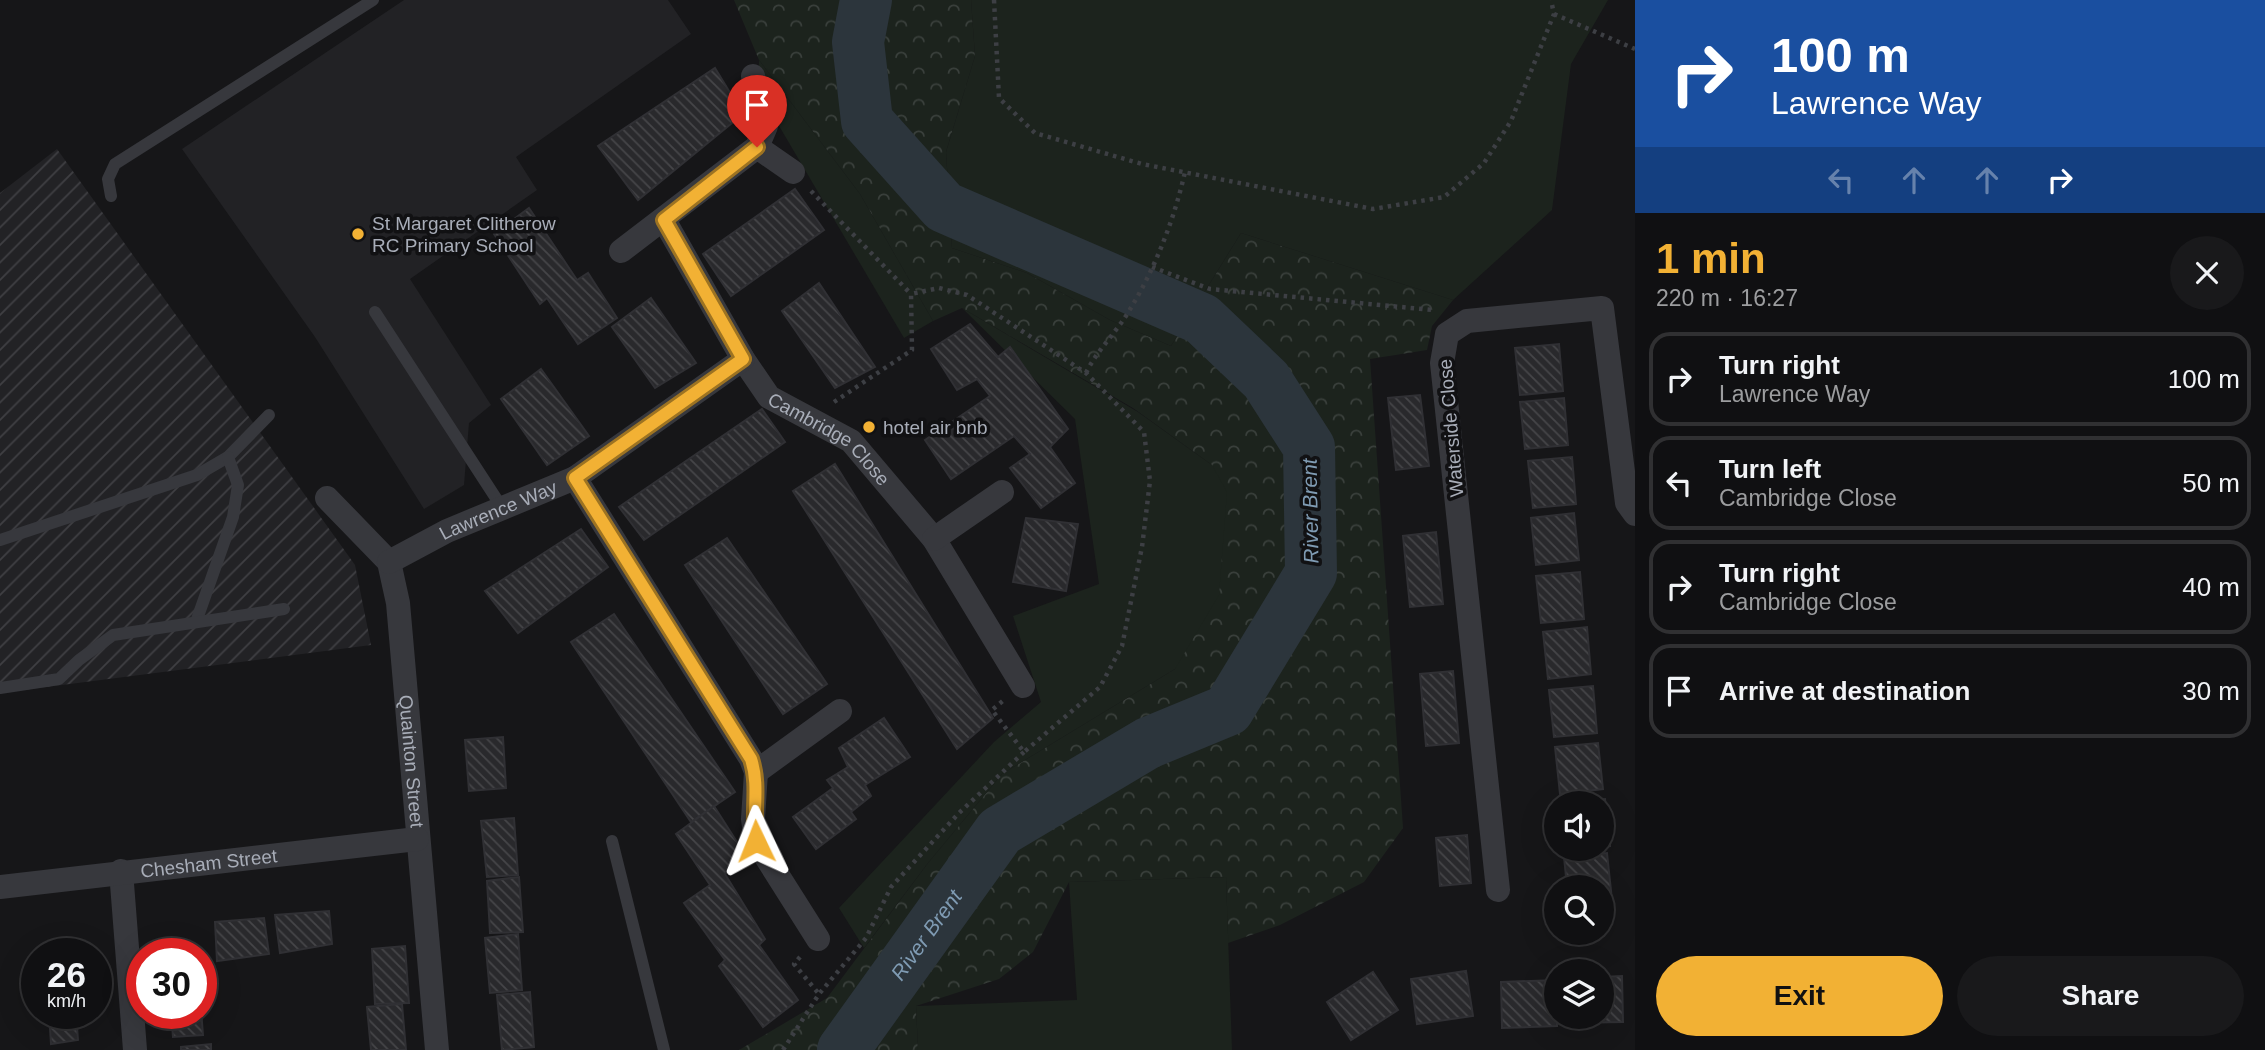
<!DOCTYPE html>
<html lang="en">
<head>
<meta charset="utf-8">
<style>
  body { margin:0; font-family:Arial,sans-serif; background:#19191b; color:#f1f3f6; height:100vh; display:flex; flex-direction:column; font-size:26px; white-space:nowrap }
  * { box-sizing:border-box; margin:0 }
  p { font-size:23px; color:#9c9d9f }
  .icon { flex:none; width:38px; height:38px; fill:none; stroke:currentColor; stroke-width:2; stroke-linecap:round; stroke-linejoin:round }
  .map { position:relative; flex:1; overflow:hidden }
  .panel { display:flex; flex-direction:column; background:#101012; width:630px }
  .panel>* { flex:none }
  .guide { background:#1a4fa0; color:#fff; overflow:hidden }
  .controls { position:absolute; left:1544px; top:791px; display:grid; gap:14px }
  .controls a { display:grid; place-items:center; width:70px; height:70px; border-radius:50%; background:#101012; box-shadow:0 7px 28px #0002,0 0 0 2px #303032; font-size:35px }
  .speed { position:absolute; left:21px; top:938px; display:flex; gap:14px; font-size:35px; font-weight:700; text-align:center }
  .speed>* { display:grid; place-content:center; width:91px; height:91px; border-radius:50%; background:#101012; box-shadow:0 7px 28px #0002,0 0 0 2px #303032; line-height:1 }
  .speed small { font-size:18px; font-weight:400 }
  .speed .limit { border:10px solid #d22; background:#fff; color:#111 }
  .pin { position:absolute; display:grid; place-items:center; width:60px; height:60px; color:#fff; margin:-72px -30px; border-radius:50% 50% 50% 0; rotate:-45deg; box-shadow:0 0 7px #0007 }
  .pin .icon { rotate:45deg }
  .me { position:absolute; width:77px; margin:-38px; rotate:358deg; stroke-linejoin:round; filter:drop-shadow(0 0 5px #0008) }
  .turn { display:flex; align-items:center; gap:24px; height:147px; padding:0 21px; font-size:32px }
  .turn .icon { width:91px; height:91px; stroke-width:2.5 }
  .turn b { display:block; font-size:49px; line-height:60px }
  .lanes { display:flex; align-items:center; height:66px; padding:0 21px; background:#0003; justify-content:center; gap:35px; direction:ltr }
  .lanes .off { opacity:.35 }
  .round { display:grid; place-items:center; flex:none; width:74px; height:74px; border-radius:37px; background:#19191b }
  .headline { display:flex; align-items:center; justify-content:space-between; height:119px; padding:0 21px }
  h1 { font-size:42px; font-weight:700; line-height:52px; color:#f2b134 }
  .button { display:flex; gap:14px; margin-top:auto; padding:14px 21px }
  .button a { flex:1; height:80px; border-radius:42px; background:#f2b134; color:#111; font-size:28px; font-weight:700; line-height:80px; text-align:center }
  .button a+a { background:#19191b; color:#f1f3f6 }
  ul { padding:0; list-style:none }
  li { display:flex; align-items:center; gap:21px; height:94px; margin:0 14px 10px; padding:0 7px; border:4px solid #303032; border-radius:21px }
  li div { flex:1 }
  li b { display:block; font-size:26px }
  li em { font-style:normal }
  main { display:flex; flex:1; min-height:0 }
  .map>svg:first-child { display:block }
  .built { fill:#222225 }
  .industrial { fill:url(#industrial-furrows) }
  .forest { fill:url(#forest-crowns) }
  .park { fill:#1c231d }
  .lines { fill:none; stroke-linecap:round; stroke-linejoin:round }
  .river { stroke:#2c353c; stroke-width:52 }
  .building { fill:url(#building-back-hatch); stroke:#303034; stroke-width:2 }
  .path { stroke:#3d3f44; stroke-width:4.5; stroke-dasharray:3.5 5; stroke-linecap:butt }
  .service { stroke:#37383d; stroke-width:12 }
  .minor { stroke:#37383d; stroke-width:24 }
  .route-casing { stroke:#9d7322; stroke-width:18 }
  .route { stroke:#f2b134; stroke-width:12 }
  .poi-dot { fill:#f2b134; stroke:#111113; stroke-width:2.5 }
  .labels { text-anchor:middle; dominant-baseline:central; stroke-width:7; stroke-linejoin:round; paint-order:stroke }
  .poi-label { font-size:19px; fill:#a8adb8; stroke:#111113; text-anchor:start }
  .street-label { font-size:19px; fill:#a8adb8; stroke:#111113 }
  .water-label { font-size:21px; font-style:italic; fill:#7f9bb3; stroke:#111113 }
</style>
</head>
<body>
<main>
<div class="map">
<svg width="1635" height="1050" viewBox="0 0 1635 1050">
  <defs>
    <pattern id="industrial-furrows" width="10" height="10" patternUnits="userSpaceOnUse" patternTransform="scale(1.75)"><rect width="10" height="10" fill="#222225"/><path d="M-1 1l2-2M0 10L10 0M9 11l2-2" fill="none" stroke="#3f3f43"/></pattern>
    <pattern id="forest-crowns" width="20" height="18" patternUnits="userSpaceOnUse" patternTransform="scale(1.75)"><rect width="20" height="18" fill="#1c231d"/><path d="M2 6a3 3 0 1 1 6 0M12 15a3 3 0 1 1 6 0" fill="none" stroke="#3a403c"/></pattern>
    <pattern id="building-back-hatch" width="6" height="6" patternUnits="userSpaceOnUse" patternTransform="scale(1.75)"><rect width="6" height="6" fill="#29292c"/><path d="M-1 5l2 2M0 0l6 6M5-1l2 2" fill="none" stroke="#454548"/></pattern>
  </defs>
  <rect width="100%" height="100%" fill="#161618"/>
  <!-- built -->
  <polygon class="built" points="404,0 668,0 691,34 516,157 537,190 410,279 491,405 469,423 464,485 424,509 315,337 182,149"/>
  <!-- industrial -->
  <polygon class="industrial" points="57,149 355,565 371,645 0,693 0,193"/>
  <!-- forest -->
  <polygon class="forest" points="734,0 971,0 975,56 946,152 952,248 1027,273 1110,320 1171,346 1241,233 1453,300 1432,326 1427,350 1370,359 1403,828 1364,882 1280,925 1228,943 1226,877 1069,882 1033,952 999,979 916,1006 918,1050 739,1050 827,998 928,863 1002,774 1175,669 1212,465 1133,408 962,308 933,321 860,194 759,60"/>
  <!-- park -->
  <g class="park">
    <polygon points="971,0 1608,0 1571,64 1552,210 1453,300 1241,233 1171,346 1110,320 1027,273 952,248 946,152 975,56"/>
    <polygon points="759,60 860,194 933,321 904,338 759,92"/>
    <polygon points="962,308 1138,412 1212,465 1227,492 1219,595 1175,669 1002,774 928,863 864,948 839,908 994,742 1041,702 1013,616 1099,584 1075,419"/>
    <polygon points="1226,877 1232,1050 918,1050 916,1006 1077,1000 1069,882"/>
  </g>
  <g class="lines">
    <!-- river -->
    <path class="river" id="s1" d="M843 1050 1000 831 1148 743 1228 710 1311 573 1309 447 1266 380 1202 319 944 207 867 121 858 42 866 0"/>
  </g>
  <!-- building -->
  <g class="building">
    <polygon points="715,68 743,114 638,200 598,146"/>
    <polygon points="795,189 824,230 731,296 703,254"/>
    <polygon points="529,208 577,280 588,273 617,318 578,344 547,298 540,304 494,234"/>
    <polygon points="819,283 875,367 835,388 782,311"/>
    <polygon points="651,298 696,363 655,388 612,327"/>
    <polygon points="970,324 998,357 1010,347 1068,429 1050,447 1075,483 1041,508 1010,468 1030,454 1014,436 951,479 925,440 990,396 977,379 957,390 931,349"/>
    <polygon points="1559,344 1563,391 1520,395 1515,348"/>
    <polygon points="541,369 589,436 547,465 501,399"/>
    <polygon points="1420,395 1429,466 1396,470 1388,398"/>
    <polygon points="1564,398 1568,445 1525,449 1520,402"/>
    <polygon points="762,409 785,442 644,540 619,507"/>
    <polygon points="1572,457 1576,504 1533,508 1528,461"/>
    <polygon points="835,464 993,718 957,749 793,491"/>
    <polygon points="1574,513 1579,560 1536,565 1531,518"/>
    <polygon points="1026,518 1078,524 1066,591 1013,582"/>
    <polygon points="581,529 608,567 518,633 485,591"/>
    <polygon points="1436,532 1443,604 1410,607 1403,536"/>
    <polygon points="727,538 827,684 783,714 685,565"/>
    <polygon points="1580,572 1584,619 1541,623 1536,576"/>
    <polygon points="614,614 735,792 691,822 571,642"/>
    <polygon points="1587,627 1591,674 1548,679 1543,632"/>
    <polygon points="1453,671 1459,743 1426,746 1420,674"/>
    <polygon points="1593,686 1597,733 1554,737 1549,690"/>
    <polygon points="884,718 910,757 865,785 871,796 851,812 856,819 816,849 793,817 833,788 827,780 848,767 839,748"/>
    <polygon points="503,737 506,788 469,791 465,740"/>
    <polygon points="1598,743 1603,789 1560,794 1555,747"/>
    <polygon points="1605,799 1610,846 1601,847 1601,803 1562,803"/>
    <polygon points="714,806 746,856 725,874 765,939 759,945 798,1000 763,1027 719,966 725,960 684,903 710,885 676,834"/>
    <polygon points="514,818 518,875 487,877 481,821"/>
    <polygon points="1467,835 1471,883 1440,886 1436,838"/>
    <polygon points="1607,853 1612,900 1601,901 1601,887 1567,887 1564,857"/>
    <polygon points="519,877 523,932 490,933 487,881"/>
    <polygon points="329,911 332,944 280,953 275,915"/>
    <polygon points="264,918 269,954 217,961 215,922"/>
    <polygon points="518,934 522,990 490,993 485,938"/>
    <polygon points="405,946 409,1003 375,1004 372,949"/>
    <polygon points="1466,971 1473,1016 1417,1024 1411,979"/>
    <polygon points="1373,972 1398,1010 1351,1040 1327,1002"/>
    <polygon points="1622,976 1623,1022 1568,1023 1568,1017 1601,1017 1601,977"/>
    <polygon points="1556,980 1557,1026 1502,1028 1501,982"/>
    <polygon points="530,992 534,1047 502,1050 497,995"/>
    <polygon points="402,1004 406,1050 371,1050 367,1007"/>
    <polygon points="201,1009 203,1035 173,1037 171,1013 201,1013"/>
    <polygon points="49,1013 76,1013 78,1040 51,1044"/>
    <polygon points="211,1044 211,1050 181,1050 181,1047"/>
  </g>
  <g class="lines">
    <!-- path -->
    <g class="path">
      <polyline points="994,0 999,98 1035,133 1142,164 1373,209 1444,197 1484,163 1511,121 1554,14 1551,0"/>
      <polyline points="1554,14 1635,49"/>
      <polyline points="811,191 911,294"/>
      <polyline points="1152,267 1210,289 1433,310"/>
      <path d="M1086 373C1097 350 1116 333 1129 311 1155 269 1174 220 1185 172"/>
      <polyline points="834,402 912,350 911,294 939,288 967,295 1086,373 1144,432 1150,481 1142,547 1122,646 1100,687 1024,752 992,710 1004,700"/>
      <polyline points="800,957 794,964 819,994"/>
      <polyline points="783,1050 819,994 866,938 891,887 959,813 1024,752"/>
    </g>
    <!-- service -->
    <g class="service">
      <polyline points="111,196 108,179 115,164 373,0"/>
      <polyline points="375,312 503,509"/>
      <polyline points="0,540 197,475 228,457 269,415"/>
      <polyline points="196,622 233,517 238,485 228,457"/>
      <polyline points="0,688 59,679 79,660 113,635 284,609"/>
      <polyline points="612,841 664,1050"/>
    </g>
    <!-- minor -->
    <g class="minor">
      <polyline points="753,76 766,126 757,147"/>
      <path id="s2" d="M664 220 743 359 769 397 851 441 934 539 1023 686"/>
      <polyline points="621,251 757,147 793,172"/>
      <polyline points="575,478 751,759 756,772 753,819 756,841 818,939"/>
      <path id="s3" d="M327 498 389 562 398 603 437 1050"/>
      <polyline points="934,539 1002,492"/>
      <path id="s4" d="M389 562 447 531 575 478 743 359"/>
      <polyline points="756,772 840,711"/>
      <polyline points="121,871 135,1050"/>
      <path id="s5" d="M0 887 417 839"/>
      <polyline points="1498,890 1442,363 1447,334 1467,321 1602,308 1627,503 1635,514"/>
    </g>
  </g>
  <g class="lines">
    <!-- route casing -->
    <g class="route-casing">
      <path id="route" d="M756 841C752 813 760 786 751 759L575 478 743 359 664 220 757 147"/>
    </g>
    <!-- route -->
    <use href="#route" class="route"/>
  </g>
  <!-- markers -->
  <g class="poi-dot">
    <circle cx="358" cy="234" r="7"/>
    <circle cx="869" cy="427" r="7"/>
  </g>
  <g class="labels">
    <!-- poi labels -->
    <g class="poi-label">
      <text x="372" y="223">St Margaret Clitherow<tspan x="372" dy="22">RC Primary School</tspan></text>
      <text x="883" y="427">hotel air bnb</text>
    </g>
    <!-- street labels -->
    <g class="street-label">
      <text transform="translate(1451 428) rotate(-95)">Waterside Close</text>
      <text stroke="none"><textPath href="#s2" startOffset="280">Cambridge Close</textPath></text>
      <text stroke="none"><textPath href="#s4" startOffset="121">Lawrence Way</textPath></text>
      <text stroke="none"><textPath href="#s3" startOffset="290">Quainton Street</textPath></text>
      <text stroke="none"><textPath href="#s5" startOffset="210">Chesham Street</textPath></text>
    </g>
    <!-- water labels -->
    <g class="water-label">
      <text transform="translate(1310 511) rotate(-91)">River Brent</text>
      <text stroke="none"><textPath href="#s1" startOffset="142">River Brent</textPath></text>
    </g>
  </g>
</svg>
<div class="controls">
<a><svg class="icon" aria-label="sound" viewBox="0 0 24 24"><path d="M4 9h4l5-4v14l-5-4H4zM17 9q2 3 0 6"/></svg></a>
<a><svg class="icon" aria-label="search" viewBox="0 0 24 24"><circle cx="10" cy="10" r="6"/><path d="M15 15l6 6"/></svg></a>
<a><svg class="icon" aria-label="layers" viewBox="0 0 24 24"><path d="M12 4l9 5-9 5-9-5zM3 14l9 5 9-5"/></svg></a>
</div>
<div class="speed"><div>26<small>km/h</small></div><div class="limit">30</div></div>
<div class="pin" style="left:757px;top:147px;background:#d93025"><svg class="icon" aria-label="arrive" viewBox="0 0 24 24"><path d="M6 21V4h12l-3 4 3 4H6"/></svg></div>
<svg class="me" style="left:756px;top:841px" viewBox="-20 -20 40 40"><path d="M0-17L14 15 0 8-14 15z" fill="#f2b134" stroke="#fff" stroke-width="4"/></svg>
</div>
<section class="panel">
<div class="guide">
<div class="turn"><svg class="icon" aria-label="right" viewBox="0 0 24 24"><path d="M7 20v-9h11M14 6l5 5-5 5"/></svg><div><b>100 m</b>Lawrence Way</div></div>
<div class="lanes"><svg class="icon off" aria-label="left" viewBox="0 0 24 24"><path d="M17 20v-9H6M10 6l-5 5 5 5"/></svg><svg class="icon off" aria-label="ahead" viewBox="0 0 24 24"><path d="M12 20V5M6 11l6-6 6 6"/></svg><svg class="icon off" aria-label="ahead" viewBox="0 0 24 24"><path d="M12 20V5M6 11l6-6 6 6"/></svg><svg class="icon" aria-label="right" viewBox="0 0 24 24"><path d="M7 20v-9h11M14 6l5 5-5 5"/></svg></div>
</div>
<div class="headline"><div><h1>1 min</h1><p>220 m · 16:27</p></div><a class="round"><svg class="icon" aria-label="close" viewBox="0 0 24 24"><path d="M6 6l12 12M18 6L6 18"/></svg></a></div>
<ul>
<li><svg class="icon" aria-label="right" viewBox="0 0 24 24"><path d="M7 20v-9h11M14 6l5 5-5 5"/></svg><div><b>Turn right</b><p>Lawrence Way</p></div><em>100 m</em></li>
<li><svg class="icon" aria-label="left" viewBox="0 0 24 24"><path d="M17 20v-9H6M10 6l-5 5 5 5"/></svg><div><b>Turn left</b><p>Cambridge Close</p></div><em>50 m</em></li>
<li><svg class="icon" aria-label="right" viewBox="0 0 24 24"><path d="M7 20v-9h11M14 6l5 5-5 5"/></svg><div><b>Turn right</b><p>Cambridge Close</p></div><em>40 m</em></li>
<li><svg class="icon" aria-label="arrive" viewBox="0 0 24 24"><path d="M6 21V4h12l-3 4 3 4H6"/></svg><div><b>Arrive at destination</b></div><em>30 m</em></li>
</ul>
<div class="button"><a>Exit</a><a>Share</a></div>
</section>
</main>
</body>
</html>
